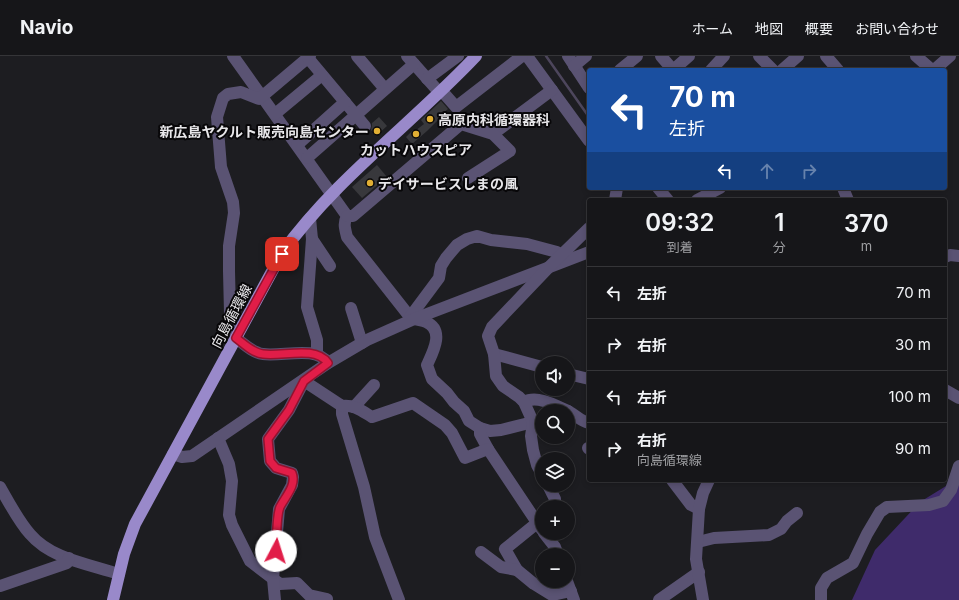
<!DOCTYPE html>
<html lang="ja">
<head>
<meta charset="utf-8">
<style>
  body { margin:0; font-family:Inter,"Noto Sans JP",sans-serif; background:#232326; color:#f1f3f6; height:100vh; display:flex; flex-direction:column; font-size:15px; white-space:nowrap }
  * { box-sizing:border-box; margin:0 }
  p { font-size:13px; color:#9e9fa2 }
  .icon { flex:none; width:22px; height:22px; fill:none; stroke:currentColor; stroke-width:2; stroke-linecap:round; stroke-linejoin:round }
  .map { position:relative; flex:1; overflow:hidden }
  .drawer { position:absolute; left:587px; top:142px; width:360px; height:284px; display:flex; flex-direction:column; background:#161619; border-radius:4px; box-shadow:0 2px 6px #0003,0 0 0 1px #353538 }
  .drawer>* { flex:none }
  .banner { position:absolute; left:587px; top:12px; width:360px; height:122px; border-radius:4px; box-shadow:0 2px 6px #0003,0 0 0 1px #353538; background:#1a4fa0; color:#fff; overflow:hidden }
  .controls { position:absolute; left:535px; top:300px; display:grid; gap:8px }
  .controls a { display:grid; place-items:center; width:40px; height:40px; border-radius:50%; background:#161619; box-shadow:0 2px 6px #0003,0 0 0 1px #353538; font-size:20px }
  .pin { position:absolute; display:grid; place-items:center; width:34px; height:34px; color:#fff; margin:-17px; border-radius:8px; box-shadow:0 2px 6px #0006 }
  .me { position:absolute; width:44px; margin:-22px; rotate:5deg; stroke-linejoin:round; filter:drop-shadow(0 0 3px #0008) }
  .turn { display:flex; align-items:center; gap:14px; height:84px; padding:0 16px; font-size:18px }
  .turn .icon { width:52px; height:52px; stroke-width:2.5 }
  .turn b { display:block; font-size:28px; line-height:34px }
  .lanes { display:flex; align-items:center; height:38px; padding:0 16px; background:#0003; justify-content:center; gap:20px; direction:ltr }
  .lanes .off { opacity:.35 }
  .eta { display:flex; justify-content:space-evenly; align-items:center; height:68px; text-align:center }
  .eta b { font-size:24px; font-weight:600; line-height:28px }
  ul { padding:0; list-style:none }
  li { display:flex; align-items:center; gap:12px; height:52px; padding:0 16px; border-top:1px solid #353538 }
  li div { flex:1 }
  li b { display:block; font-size:15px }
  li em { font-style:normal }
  header { display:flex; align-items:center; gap:24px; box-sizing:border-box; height:56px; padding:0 20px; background:#161619; border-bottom:1px solid #353538 }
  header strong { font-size:19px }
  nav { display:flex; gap:22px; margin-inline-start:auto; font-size:14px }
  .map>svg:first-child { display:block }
  .green { fill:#3f2b6b }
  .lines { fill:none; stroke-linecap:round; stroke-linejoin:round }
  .stream { stroke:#4d465c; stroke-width:2.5 }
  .building { fill:#38383c }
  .minor { stroke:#5a5373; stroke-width:12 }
  .major { stroke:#9989ca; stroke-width:12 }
  .route-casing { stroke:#92132f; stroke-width:10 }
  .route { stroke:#e11d48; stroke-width:7 }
  .poi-dot { fill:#e2af34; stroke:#080709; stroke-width:1.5 }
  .labels { text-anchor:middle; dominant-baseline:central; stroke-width:4; stroke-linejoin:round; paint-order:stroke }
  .poi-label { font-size:14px; font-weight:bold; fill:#e8e7ea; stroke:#080709; text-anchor:start }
  .street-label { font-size:14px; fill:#e8e7ea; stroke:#080709 }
</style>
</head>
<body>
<header>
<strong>Navio</strong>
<nav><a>ホーム</a><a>地図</a><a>概要</a><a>お問い合わせ</a></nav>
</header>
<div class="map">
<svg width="959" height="544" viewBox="0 0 959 544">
  <rect width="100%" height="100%" fill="#1d1d21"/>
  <!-- green -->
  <polygon class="green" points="959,422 959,544 852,544 875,494 920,446"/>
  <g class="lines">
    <!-- stream -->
    <polyline class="stream" points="546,0 589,61"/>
  </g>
  <!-- building -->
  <g class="building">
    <polygon points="441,45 448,53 438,61 440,62 427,75 412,88 406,81 413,74 415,75 424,68 421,64"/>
    <polygon points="379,61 387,70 376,80 371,74 372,69 372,67"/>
    <polygon points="377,109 387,121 362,142 352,131"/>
  </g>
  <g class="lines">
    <!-- minor -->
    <g class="minor">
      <path d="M233 0 347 160C343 168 345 172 347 181L410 261C415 264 421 264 426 266 445 274 433 296 427 309L432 323 447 337 454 346 464 355 469 365 480 372 490 375 501 374 533 366"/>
      <path d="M310 0 259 43 241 36 228 38 223 42 217 61 221 111 233 146 234 157 229 190V215L230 257 236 282C244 288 253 297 263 298 282 301 316 289 328 307"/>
      <polyline points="357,0 385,33"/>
      <polyline points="407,0 439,36"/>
      <polyline points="527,0 589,85"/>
      <polyline points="568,0 589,32"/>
      <polyline points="661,0 673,14"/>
      <polyline points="759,0 773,14"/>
      <polyline points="826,0 838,14"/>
      <polyline points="916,0 932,14"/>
      <polyline points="308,2 365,70"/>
      <polyline points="574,10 586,0"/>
      <polyline points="620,14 637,0"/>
      <polyline points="673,14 689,0"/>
      <polyline points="711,14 724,0"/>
      <polyline points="782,14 798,0"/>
      <polyline points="934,14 950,0"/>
      <polyline points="427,23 458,0"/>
      <polyline points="441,34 456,51 522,0"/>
      <polyline points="275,58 322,19"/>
      <polyline points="493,78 552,34"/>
      <polyline points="297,89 345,46"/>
      <polyline points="307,102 414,8"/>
      <polyline points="658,132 668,144"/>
      <polyline points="843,132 848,144"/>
      <polyline points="615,144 617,132"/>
      <polyline points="697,144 720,132"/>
      <polyline points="347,160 353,160 461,68 493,78 510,95 468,122"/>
      <polyline points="310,162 312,183 307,251 317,284 317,298"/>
      <polyline points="312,183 330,210"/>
      <polyline points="945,201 950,199 959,200"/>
      <polyline points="351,252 362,287"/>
      <polyline points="410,261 439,222 441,210 446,202 457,189 467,183 477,180 491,184 527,188 557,196 561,199"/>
      <polyline points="494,298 542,311"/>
      <polyline points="568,318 589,323"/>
      <polyline points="945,334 959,342"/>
      <path d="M524 346C537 339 555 349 568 355"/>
      <polyline points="342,350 342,358 364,431 375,481 399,544"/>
      <polyline points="354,351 374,329"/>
      <path d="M568 355C576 359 580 365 589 367"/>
      <polyline points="480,372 480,378 488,393 542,474"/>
      <polyline points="218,382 229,408 232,425 229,459 232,469 250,505 280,528 297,527 309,539 327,543"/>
      <polyline points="588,392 589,393"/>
      <polyline points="173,398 182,401 192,400 328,307 367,284 414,263 589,196"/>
      <polyline points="542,418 537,409 533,394 531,380 533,366 524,346 519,341 503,330 496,320 494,298 488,280 492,271 548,212 589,172"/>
      <polyline points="672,424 691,449 699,453"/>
      <polyline points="548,429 555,443 554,451"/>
      <path d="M0 431C8 445 19 466 30 478 51 503 89 508 119 518"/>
      <polyline points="542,463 505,493 517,514 534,528 552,539 571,535"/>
      <polyline points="544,477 555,491 558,499"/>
      <polyline points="698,486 714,482 769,479 781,473 787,465 797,457"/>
      <polyline points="481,496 501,511 517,514"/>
      <polyline points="567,525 574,544"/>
      <polyline points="0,530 67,507 69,502"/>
      <path d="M275 544 273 523 279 453 292 429 293 421 292 417 276 412 270 405 268 383 289 354 304 325 342 350C353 348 362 355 372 361L413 347 445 369 452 377 465 402 488 393"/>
      <polyline points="659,544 699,516"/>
      <polyline points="703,544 696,503 699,453 703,437 709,424"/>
      <polyline points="821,544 821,532 827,522 853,507 867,478 880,456 887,451 929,449 943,445 951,434 959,410"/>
    </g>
    <!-- major -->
    <path class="major" d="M113 544 124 498 135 468 282 197C336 122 413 67 476 0"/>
  </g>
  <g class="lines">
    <!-- route casing -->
    <g class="route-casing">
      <path id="route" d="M276 495C277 484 276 460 280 451 285 441 297 429 292 417L276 412 270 405 268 383 289 354 304 325 328 307C315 289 282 301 263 298 253 297 244 288 236 282L282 198"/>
    </g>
    <!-- route -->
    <use href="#route" class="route"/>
  </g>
  <!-- markers -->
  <g class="poi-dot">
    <circle cx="430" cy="63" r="4"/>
    <circle cx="377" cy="75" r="4"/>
    <circle cx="416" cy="78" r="4"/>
    <circle cx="370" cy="127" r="4"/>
  </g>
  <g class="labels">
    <!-- poi labels -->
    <g class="poi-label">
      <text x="438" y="63">高原内科循環器科</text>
      <text x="369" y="75" text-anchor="end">新広島ヤクルト販売向島センター</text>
      <text x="416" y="93" text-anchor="middle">カットハウスピア</text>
      <text x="378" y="127">デイサービスしまの風</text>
    </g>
    <!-- street labels -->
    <g class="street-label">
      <text transform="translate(231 260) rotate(-62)">向島循環線</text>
    </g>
  </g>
</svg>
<div class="controls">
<a><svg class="icon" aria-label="sound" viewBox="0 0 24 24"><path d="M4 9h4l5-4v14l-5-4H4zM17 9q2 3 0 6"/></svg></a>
<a><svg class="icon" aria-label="search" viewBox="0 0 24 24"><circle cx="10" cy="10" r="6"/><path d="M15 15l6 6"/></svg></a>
<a><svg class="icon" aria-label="layers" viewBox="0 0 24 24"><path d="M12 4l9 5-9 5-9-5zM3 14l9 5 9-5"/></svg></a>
<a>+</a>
<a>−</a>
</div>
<div class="pin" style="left:282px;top:198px;background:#d93025"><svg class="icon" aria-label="arrive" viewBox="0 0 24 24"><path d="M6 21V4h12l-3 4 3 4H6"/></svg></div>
<svg class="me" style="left:276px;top:495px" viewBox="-20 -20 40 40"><circle r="19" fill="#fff"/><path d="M0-13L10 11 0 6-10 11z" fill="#e11d48"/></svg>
<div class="banner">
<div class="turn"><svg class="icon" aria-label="left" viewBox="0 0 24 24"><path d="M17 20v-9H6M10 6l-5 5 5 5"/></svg><div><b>70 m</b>左折</div></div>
<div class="lanes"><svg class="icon" aria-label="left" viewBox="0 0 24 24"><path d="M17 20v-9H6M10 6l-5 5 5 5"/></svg><svg class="icon off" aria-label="ahead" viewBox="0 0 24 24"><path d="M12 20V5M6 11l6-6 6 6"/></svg><svg class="icon off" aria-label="right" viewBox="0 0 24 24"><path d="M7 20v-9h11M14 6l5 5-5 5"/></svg></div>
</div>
<section class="drawer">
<div class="eta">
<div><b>09:32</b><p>到着</p></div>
<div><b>1</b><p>分</p></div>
<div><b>370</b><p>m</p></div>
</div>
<ul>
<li><svg class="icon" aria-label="left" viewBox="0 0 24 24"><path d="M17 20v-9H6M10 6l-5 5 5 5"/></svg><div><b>左折</b></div><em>70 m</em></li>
<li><svg class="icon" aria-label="right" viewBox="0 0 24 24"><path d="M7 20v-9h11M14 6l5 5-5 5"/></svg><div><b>右折</b></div><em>30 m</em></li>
<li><svg class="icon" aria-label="left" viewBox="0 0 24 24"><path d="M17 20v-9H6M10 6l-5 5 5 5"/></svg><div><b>左折</b></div><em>100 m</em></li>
<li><svg class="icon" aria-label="right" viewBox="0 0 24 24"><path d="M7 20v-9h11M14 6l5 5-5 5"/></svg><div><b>右折</b><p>向島循環線</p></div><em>90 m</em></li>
</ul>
</section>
</div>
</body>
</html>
